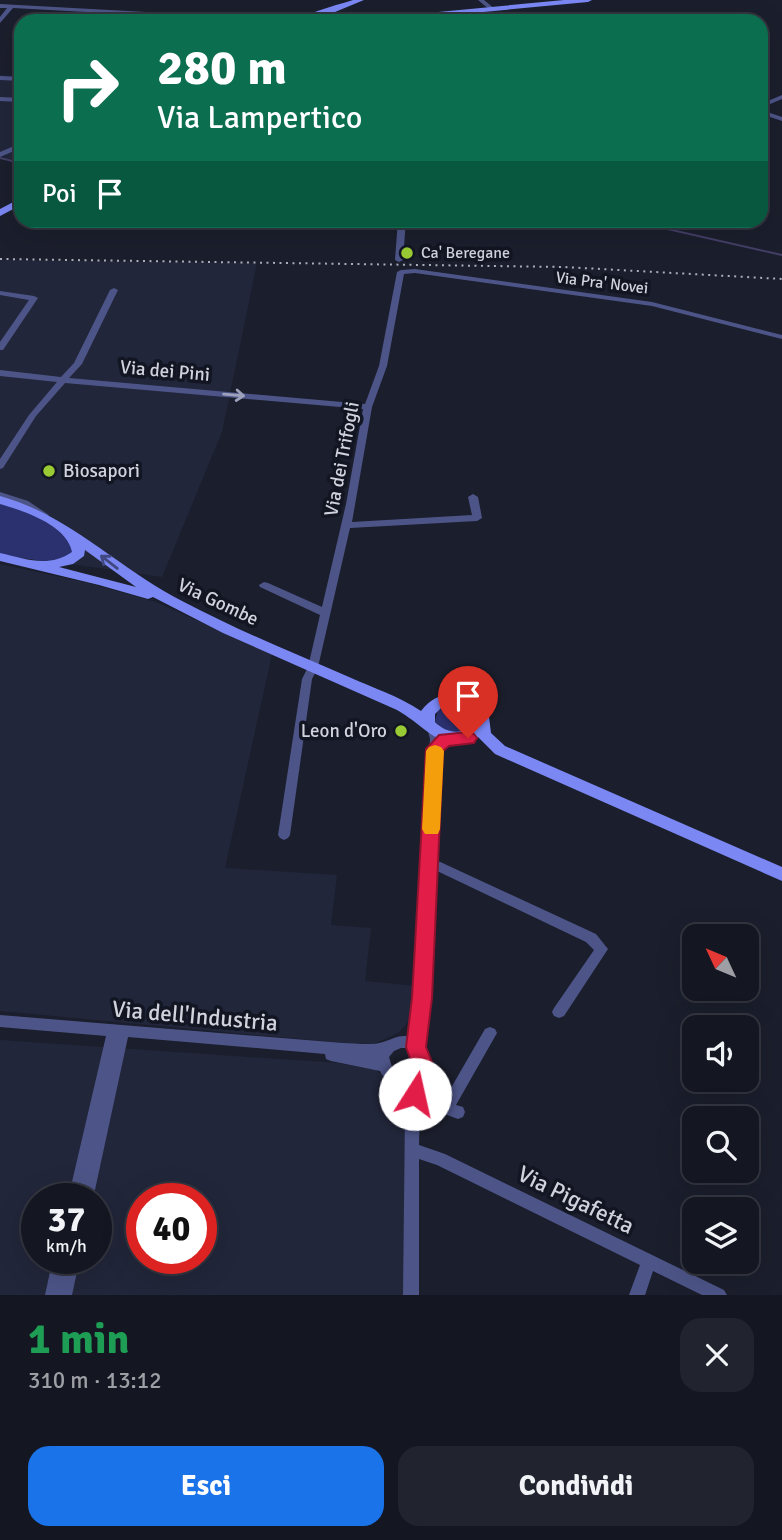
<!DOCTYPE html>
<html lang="it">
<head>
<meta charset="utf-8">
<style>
  body { margin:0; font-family:Signika,sans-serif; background:#21232e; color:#f1f3f6; height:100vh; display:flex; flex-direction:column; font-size:26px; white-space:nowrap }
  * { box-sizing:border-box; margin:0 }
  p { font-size:23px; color:#9d9fa5 }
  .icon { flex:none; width:38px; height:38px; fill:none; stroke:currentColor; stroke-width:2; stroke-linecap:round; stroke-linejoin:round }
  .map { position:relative; height:1295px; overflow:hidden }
  .drawer { display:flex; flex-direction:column; background:#141621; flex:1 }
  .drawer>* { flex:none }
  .banner { position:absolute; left:14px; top:14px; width:754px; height:214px; border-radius:21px; box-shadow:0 7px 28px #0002,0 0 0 2px #33353f; background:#0b6e4f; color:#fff; overflow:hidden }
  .needle { width:46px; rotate:314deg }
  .controls { position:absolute; left:682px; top:924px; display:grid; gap:14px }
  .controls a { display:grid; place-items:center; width:77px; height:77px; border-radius:14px; background:#141621; box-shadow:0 7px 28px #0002,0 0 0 2px #33353f; font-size:35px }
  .speed { position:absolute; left:21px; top:1183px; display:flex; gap:14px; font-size:35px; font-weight:700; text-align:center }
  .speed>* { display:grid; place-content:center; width:91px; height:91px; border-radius:50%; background:#141621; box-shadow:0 7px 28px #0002,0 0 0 2px #33353f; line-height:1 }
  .speed small { font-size:18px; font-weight:400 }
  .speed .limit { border:10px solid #d22; background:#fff; color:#111 }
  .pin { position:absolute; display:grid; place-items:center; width:60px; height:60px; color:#fff; margin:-72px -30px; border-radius:50% 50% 50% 0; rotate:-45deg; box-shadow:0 0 7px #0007 }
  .pin .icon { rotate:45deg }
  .me { position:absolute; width:77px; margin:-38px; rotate:10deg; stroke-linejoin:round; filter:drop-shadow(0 0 5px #0008) }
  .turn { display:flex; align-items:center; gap:24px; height:147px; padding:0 28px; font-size:32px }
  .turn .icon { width:91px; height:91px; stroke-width:2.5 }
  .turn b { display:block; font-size:49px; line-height:60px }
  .then { display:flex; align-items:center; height:66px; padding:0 28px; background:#0003; gap:14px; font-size:26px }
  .round { display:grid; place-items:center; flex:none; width:74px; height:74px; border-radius:21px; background:#21232e }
  .headline { display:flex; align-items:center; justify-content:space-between; height:119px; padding:0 28px }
  h1 { font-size:42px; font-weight:700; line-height:52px; color:#1e9e55 }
  .button { display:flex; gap:14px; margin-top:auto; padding:14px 28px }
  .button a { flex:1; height:80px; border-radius:21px; background:#1a73e8; color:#fff; font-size:28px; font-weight:700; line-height:80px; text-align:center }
  .button a+a { background:#21232e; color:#f1f3f6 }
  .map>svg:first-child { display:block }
  .built { fill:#22263a; fill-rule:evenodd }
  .green { fill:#2b306f }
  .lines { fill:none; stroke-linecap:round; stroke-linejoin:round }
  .stream { stroke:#433f66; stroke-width:2 }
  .minor { fill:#4d5588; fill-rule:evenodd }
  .major { fill:#7b88f4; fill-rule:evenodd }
  .rail { stroke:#acaeb9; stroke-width:2; stroke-dasharray:2 4.5; stroke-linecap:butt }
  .oneway { stroke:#9ca0ba }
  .oneway2 { stroke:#414980 }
  .route { fill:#e11d48; stroke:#92132f; stroke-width:2 }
  .slow { fill:#f59e0b }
  .poi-dot { fill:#9acb34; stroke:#121522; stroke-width:2.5 }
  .labels { text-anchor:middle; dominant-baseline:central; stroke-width:7; stroke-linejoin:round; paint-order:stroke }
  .far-poi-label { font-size:16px; fill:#d0d2dc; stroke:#121522; text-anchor:start }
  .far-street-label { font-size:16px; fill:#d0d2dc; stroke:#121522 }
  .street-label { font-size:19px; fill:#d0d2dc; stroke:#121522 }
  .poi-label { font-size:19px; fill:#d0d2dc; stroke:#121522; text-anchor:start }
  .near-street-label { font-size:23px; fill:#d0d2dc; stroke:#121522 }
</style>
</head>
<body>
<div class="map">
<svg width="782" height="1295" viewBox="0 0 782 1295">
  <rect width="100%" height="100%" fill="#1b1e2c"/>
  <!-- built -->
  <g class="built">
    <polygon points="0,75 21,76 21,161 0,157"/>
    <polygon points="0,260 257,263 222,432 162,577 0,554"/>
    <polygon points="0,564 88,583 156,602 272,654 225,868 337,875 331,925 371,928 365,981 416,986 410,1020 398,1033 374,1044 343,1043 0,1011"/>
    <path d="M0 1040 338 1063 376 1070 400 1091 407 1116 404 1295H0ZM37 1199H96V1258H37ZM142 1199H201V1258H142Z"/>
  </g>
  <!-- green -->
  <g class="green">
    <polygon points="0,502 45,520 72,541 72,555 50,562 0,555"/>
    <path d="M453 704C465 705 476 710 474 723 462 736 446 734 435 721L438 710Z"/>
  </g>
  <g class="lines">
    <!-- stream -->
    <g class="stream">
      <polyline points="0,158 21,163"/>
      <polyline points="628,220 782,255"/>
    </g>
    <!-- minor -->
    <g class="minor">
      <polygon points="478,0 484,0 495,9 490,10"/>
      <polygon points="0,4 274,19 276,16 312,13 315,15 312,17 281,19 285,21 250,21 13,8 0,23 0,17 7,8 0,8"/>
      <polygon points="21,39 21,43 18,43 18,41"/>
      <polygon points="0,76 21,77 21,81 0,80"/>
      <polygon points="782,95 782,99 761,108 761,104"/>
      <polygon points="0,97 21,98 21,102 0,101"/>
      <polygon points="761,110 782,117 782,121 761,114"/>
      <polygon points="21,143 21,148 0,157 0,152"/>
      <polygon points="398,220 406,220 403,260 399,262 395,260"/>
      <polygon points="415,269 652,302 782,335 782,339 652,306 415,273 404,274 387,366 372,407 352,522 472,515 468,497 473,494 478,497 482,518 477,521 350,528 318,667 312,679 290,835 288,838 284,840 280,838 278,835 302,679 308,667 320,615 260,587 259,585 264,582 268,583 322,607 346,504 363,409 65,383 36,416 3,468 0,469 0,459 29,415 57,382 0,376 0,370 61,377 74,363 110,290 114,288 118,290 82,364 69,378 365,404 379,366 397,272 401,270"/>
      <polygon points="0,291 34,296 38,298 3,350 0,350 0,342 29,300 0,295"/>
      <polygon points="0,492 28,501 49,515 47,517 41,517 22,505 0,498"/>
      <path d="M434 727 438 728 442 739 436 860 596 934 608 949 564 1016 559 1018 554 1016 552 1012 554 1008 594 950 586 942 435 870 429 998 423 1045 428 1059 422 1074 421 1093 444 1100 485 1029 490 1027 495 1029 497 1033 456 1105 463 1107 465 1112 463 1117 458 1119 420 1105 419 1145 445 1154 724 1290 727 1295H702L653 1271 645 1295H629L640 1265 437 1165 419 1159V1295H403L405 1113C401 1100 396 1081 382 1075L380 1071 331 1061 326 1059 325 1054 128 1037 93 1199H68L106 1036 0 1027V1015L343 1043C356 1043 371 1046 383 1042 394 1039 399 1034 411 1037L415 998 430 739 428 731 430 728ZM401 1048H408L414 1056 411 1067 402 1071 392 1067 389 1057 394 1051Z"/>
      <polygon points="53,1258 80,1258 72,1295 45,1295"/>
    </g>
    <!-- major -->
    <g class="major">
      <path d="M353 0H364L335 12 348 16 385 17 564 0H592L588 2 388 21H345L337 17 327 15 308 21H299C310 11 338 5 353 0Z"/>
      <polygon points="21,198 21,205 0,216 0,209"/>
      <path d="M0 496C70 515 120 570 184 602 237 630 294 653 349 677 373 688 399 696 421 711 439 688 459 693 482 703L489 717 491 733 505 746 782 867V881L495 754 478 737C441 755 426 726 397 710L223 633 153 597 148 599 99 585 0 561V553C26 559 49 568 72 552 67 525 24 511 0 504ZM85 550 136 587 59 567 73 564 84 556ZM456 704 471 710 474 717 473 724C462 736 446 733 435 722V714L442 707Z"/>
    </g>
    <!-- rail -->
    <polyline class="rail" points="0,259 564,267 782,279"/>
  </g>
  <!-- one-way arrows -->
  <defs><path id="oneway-shaft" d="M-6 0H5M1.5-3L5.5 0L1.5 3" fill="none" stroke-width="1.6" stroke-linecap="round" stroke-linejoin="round" transform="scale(1.75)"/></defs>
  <use class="oneway" href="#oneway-shaft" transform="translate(234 395) rotate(5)"/>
  <use class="oneway2" href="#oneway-shaft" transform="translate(109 562) rotate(-142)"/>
  <!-- route -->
  <path class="route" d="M468 732 474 734 477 738 474 743 449 746 443 751 432 998 426 1047 432 1062C425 1076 429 1088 423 1101L415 1104 408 1101C402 1088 403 1073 411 1061L406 1047 412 998 426 749 439 735Z"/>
  <!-- slow -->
  <polygon class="slow" points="435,745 441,747 444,751 440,829 438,834 425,834 422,829 426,751 429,747"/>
  <!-- markers -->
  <g class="poi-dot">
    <circle cx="407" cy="253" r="7"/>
    <circle cx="49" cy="471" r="7"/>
    <circle cx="401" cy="731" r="7"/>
  </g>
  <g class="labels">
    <!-- far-poi labels -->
    <g class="far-poi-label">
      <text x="421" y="253">Ca' Beregane</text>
    </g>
    <!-- far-street labels -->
    <g class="far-street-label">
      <text transform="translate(602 283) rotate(7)">Via Pra' Novei</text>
    </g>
    <!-- street labels -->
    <g class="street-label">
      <text transform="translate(165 371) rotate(5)">Via dei Pini</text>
      <text transform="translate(342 459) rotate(-79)">Via dei Trifogli</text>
      <text transform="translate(218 602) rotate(25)">Via Gombe</text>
    </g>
    <!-- poi labels -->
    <g class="poi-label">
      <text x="63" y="471">Biosapori</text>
      <text x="387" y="731" text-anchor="end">Leon d'Oro</text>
    </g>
    <!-- near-street labels -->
    <g class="near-street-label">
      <text transform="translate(195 1016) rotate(5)">Via dell'Industria</text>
      <text transform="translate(576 1200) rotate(26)">Via Pigafetta</text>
    </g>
  </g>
</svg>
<div class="controls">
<a><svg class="needle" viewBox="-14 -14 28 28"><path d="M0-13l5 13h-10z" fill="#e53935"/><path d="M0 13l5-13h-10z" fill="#9d9fa5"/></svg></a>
<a><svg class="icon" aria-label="sound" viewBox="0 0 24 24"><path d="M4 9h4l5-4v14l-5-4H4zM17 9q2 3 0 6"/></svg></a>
<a><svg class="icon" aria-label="search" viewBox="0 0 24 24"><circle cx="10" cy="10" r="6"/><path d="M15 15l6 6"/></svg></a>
<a><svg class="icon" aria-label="layers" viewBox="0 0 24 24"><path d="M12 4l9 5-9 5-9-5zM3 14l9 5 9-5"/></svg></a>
</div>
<div class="speed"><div>37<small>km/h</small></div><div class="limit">40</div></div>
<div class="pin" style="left:468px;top:738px;background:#d93025"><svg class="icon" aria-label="arrive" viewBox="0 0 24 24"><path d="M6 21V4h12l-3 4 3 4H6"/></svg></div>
<svg class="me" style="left:415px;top:1094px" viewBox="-20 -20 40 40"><circle r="19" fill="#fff"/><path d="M0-13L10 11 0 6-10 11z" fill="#e11d48"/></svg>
<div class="banner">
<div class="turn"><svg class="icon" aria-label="right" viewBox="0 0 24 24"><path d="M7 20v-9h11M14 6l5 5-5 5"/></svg><div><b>280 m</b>Via Lampertico</div></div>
<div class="then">Poi<svg class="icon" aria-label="arrive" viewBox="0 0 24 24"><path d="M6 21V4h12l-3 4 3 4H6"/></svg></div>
</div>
</div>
<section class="drawer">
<div class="headline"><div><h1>1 min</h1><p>310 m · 13:12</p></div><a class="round"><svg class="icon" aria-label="close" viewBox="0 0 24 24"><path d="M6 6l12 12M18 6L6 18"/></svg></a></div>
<div class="button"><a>Esci</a><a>Condividi</a></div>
</section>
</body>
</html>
